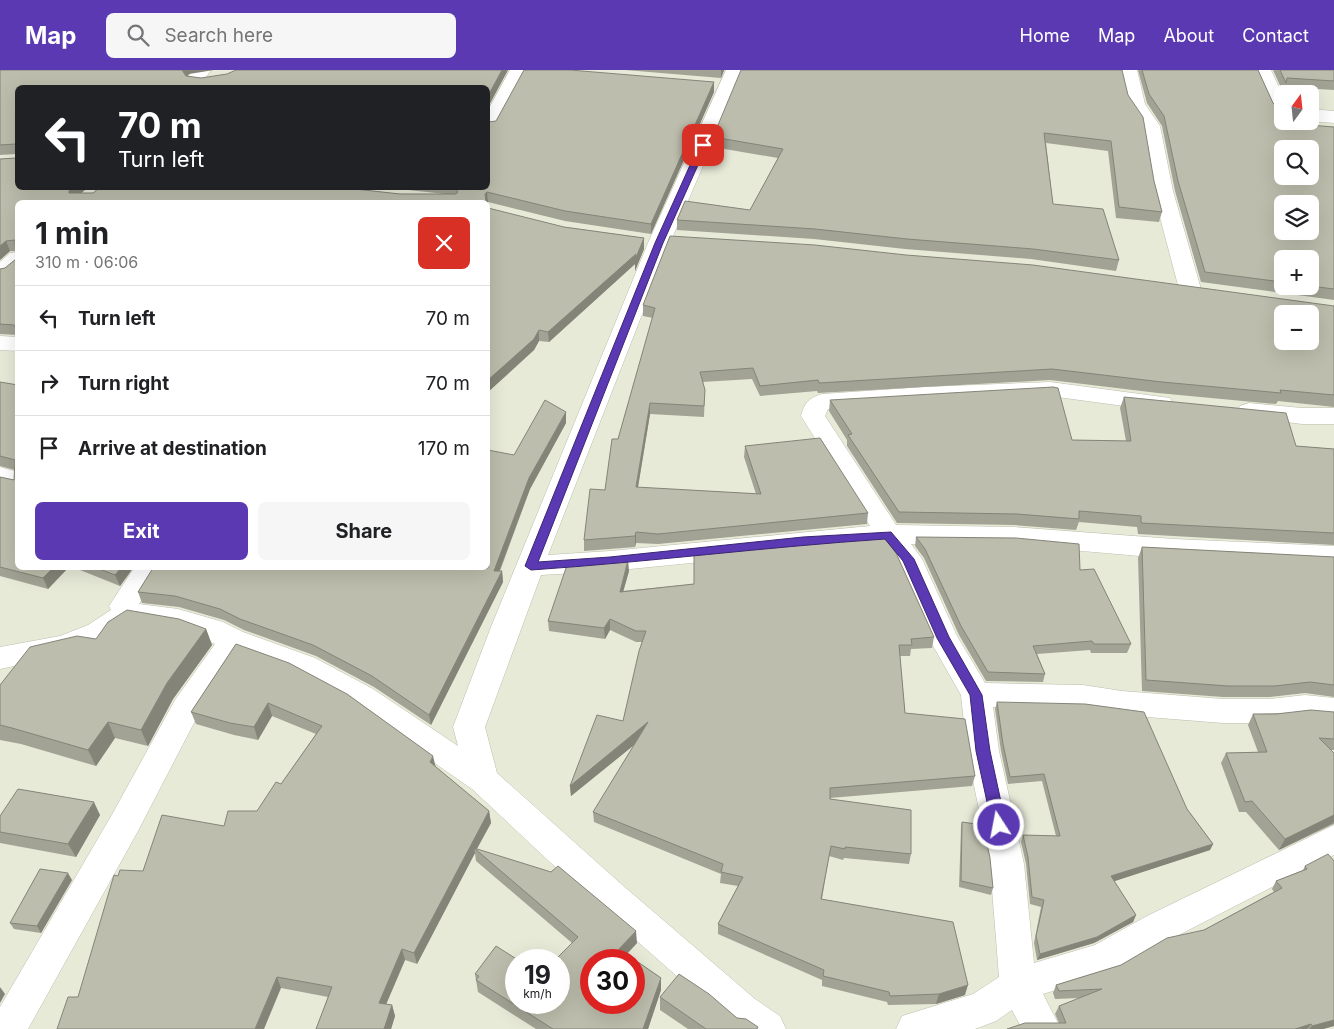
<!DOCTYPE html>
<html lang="en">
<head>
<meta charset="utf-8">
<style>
  body { margin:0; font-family:Inter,sans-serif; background:#f6f6f6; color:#202124; height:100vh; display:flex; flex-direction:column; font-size:19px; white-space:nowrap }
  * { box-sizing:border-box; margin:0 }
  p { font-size:16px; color:#757577 }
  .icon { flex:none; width:28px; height:28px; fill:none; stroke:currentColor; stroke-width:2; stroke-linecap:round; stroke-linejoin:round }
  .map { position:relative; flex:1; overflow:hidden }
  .details { position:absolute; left:15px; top:130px; width:475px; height:370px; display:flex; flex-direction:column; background:#fff; border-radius:8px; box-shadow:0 5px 20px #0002 }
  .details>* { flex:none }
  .guide { position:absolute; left:15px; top:15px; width:475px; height:105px; border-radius:8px; box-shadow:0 5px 20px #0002; background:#202124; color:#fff; overflow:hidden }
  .needle { width:32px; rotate:15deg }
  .controls { position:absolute; left:1274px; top:15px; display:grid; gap:10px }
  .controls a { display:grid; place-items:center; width:45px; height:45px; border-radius:8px; background:#fff; box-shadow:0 5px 20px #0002; font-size:25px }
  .speed { position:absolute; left:505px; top:879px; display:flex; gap:10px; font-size:25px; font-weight:700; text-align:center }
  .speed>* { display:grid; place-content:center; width:65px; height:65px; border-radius:50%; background:#fff; box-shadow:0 5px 20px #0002; line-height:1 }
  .speed small { font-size:12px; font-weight:400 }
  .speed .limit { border:8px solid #d22; background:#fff; color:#111 }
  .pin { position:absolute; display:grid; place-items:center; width:42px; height:42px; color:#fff; margin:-21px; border-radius:10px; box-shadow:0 2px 8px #0006 }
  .me { position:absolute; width:55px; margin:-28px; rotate:349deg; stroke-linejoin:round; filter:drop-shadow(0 0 4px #0008) }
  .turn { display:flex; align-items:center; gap:18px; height:105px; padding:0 20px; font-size:22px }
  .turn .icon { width:65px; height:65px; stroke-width:2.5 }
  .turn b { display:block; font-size:35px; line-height:42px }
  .round { display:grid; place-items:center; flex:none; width:52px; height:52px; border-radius:8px; background:#f6f6f6 }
  .summary { display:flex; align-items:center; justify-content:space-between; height:85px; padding:0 20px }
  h1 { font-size:30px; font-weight:700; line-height:38px }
  .action { display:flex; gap:10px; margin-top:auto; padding:10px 20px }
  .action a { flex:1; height:58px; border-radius:8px; background:#5b39b2; color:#fff; font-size:20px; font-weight:700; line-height:58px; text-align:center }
  .action a+a { background:#f6f6f6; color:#202124 }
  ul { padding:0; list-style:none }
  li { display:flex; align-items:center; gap:15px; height:65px; padding:0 20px; border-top:1px solid #e0e0e0 }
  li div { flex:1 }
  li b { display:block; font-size:19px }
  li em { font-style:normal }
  header { display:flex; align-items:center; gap:30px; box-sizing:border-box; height:70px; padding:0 25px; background:#5b39b2; color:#fff }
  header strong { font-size:24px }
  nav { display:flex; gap:28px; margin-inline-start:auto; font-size:18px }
  .search { width:350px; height:45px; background:#f6f6f6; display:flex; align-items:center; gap:12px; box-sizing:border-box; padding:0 18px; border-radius:8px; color:#757577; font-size:19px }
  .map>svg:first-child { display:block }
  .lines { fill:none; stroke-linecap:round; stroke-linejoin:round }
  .minor-casing { stroke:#bcbead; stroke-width:1 }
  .minor { fill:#fff; fill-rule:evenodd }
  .wall { fill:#a2a394; fill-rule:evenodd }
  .shaded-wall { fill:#848478 }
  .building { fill:#bcbdac; stroke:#848478; fill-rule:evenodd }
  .route { fill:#5b39b2; stroke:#3b2574 }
</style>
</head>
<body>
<header>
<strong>Map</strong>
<div class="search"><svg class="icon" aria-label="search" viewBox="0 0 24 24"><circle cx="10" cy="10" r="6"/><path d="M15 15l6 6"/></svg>Search here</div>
<nav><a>Home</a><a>Map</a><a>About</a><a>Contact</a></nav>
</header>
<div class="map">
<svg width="1334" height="959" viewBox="0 0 1334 959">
  <rect width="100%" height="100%" fill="#e8ead8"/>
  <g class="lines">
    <!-- minor casing -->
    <g class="minor-casing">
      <g id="minor">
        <polygon points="193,0 211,0 204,10 202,18 184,18 186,10"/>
        <polygon points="510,0 530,0 525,4 497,56 495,60 488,61 488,40"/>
        <path d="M726 0H744L670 173 548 485 610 481 870 456 801 346C804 333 809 328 822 324L924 317 1050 312 1170 328 1173 333 1170 338 1161 341 1050 326 924 331 828 339 825 346 896 455 1014 457 1174 469 1334 476V496L1174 489 1014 475 911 474 922 489 957 566 985 613 1083 615 1122 621 1223 629H1270L1305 625 1334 628V652L1305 649 1270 653H1223L1122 645 1083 639 993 637 999 681 1024 794 1034 893 1095 875 1147 846 1334 755V785L1173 868 1117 901 1043 924 1061 959H1022L1012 940 996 951 975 959H896L902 946 973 924 999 907 990 794 967 681 961 625 928 567 896 493 881 474 610 501 541 505 485 657 497 703 620 813 755 929 780 946 786 959H737L596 835 472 719 351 635 293 604 239 584 197 647 138 761 28 959H0V937L114 741 175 630 215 574C189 561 161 558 133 554L108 571 73 584 0 599V577L60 566 88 555 111 540 109 536 134 498H162L139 534 178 539 223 552 243 562 315 588 373 619 458 676 453 657 491 557 648 173Z"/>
        <polygon points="1119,0 1137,0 1145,34 1160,56 1173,121 1201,219 1198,224 1190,226 1182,224 1179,219 1153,121 1142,56 1127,34"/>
        <polygon points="1253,0 1271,0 1282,24 1282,47 1274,45 1271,41"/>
        <polygon points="1310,39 1334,41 1334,53 1310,51"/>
        <polygon points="18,182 18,199 8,207 0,208 0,192 10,183"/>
        <polygon points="0,266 18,267 18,281 0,280"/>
        <polygon points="1249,333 1302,338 1334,338 1334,354 1302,354 1240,346 1237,341 1240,336"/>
        <polygon points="0,397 18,402 18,419 0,415"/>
      </g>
    </g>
    <!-- minor -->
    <use href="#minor" class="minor"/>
  </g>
  <!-- wall -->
  <g class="wall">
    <polygon points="0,0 189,4 187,6 201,8 508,0 488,37 488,18 18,118 87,118 81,123 445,124 390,118 488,118 714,12 714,22 651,164 565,151 488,132 488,133 18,132 18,265 0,264 0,199 5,198 16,189 16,181 10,181 0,190 0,89 16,88 16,84 0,85"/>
    <polygon points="625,0 724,0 721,8"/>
    <path d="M1138 0H1258L1273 33 1284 53 1334 57V230L1201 212 1175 121 1162 56 1147 33ZM1282 189 1310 216H1282Z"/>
    <polygon points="1273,0 1334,0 1334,20 1285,17 1283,22"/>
    <polygon points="1128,25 1154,111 1162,142 1159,152 1116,148 1108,81 1046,73 1053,134 1119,190 1116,201 1031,189 905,179 814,169 677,160 677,150 750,140 778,88 713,77 713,67"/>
    <polygon points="564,157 644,168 644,179 635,201 635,194 549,272 539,271 534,280 488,322"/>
    <polygon points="643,235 1334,236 1334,337 1278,331 1276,334 1158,323 1050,310 818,323 817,321 760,326 752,309 702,312 705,320 704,347 650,344 638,418 756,424 744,387 745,376 868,443 867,454 658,474 636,473 635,477 584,481 584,470 605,420 618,369 653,248 643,246"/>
    <polygon points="0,312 18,315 18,498 68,498 48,519 0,506 0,407 14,410 15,400 0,396"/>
    <polygon points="1124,327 1296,376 1334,379 1334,475 1138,464 1137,457 1079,452 1076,460 1014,455 897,453 847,376 847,370 829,341 830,330 1072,370 1126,371 1120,338"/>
    <polygon points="566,342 566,353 530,419 500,501 502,501 503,512 431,655 374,617 316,586 244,560 224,550 179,537 142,533 138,522 514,385"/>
    <polygon points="916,467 1080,500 1131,574 1127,583 1091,583 1090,580 1037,584 1045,604 1043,612 986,611 959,565 924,488 915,476"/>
    <polygon points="1142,477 1334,487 1334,627 1305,623 1270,627 1223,627 1142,621 1138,488"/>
    <polygon points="694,484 934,567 932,578 911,579 910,586 900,586 905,643 975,706 972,716 830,728 911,784 909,794 844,788 843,790 829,786 822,829 965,925 936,934 888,935 887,932 822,916 822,910 718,864 718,854 738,816 720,813 721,804 594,752 593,742 635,674 571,726 570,716 623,651 642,572 636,572 610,560 605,569 549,561 548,551 629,501 623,521 694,514"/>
    <polygon points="75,498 133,498 120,516"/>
    <polygon points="206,559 212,575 173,629 148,676 115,668 96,696 21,674 0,670 0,615 96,569"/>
    <polygon points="236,574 435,697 489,741 491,753 477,779 637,873 627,884 661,908 661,920 648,959 536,959 478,922 475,904 516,932 572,873 476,791 475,783 417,894 405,890 386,934 392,935 395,946 391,959 316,959 328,927 281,918 78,927 118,806 143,801 224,756 257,741 281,714 316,664 272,646 258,670 234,665 196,654 191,642"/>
    <polygon points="997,632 1187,739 1213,774 1210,780 1114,811 1136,845 1133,852 1094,873 1037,890 1034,873 1041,837 1030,834 1026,794 1021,772 1023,765 1056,766 1042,711 1008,714 1001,681 995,639"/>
    <polygon points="1334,642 1334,680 1331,680 1334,683 1334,754 1279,780 1246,742 1239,742 1221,693 1226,683 1258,682 1248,655 1253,644"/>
    <polygon points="100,745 76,787 0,773 0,746"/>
    <polygon points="962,752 993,818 991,825 959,817 961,758"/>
    <polygon points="1334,791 1334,956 1323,959 1007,959 1059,953 1055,944 1059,936 1080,928 1055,929 1053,923 1056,915 1121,895 1204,860 1274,822 1272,819 1276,811 1303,800 1305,796"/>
    <polygon points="72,810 41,863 14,859 10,853"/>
    <polygon points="660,927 737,948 758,959 688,959 660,940"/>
  </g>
  <!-- shaded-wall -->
  <g class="shaded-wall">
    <polygon points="182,0 214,0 189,4 184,9"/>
    <polygon points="502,0 508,0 488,37 488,26"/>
    <polygon points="721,0 724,0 721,8"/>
    <polygon points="714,12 714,22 651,164 651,154"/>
    <polygon points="73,118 87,118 73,131 69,123 69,121"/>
    <polygon points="487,122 488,132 488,133 486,132 485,124"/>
    <polygon points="644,168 644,179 635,201 635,194 549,272 548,262"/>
    <polygon points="6,171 10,181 0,190 0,176"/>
    <polygon points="539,260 539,271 534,280 488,322 488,310"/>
    <polygon points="650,333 650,344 636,428 636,417"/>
    <polygon points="566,342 566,353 530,419 495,512 494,501 529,408"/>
    <polygon points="636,462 636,473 635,477 635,466"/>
    <polygon points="628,490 629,501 620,533 620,522"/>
    <polygon points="53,498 68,498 48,519 43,508"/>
    <polygon points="121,498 133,498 120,516 115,505"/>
    <polygon points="502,501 503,512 431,655 429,645"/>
    <polygon points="610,549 610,560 605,569 604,558"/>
    <polygon points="206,559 212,575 173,629 148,676 141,660 167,613"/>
    <polygon points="268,633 272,646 258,670 254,657"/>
    <polygon points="108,652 115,668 96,696 88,680"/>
    <polygon points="648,652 649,663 571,726 570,716"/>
    <polygon points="433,686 436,698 430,692"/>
    <polygon points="94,732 100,745 76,787 68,774"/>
    <polygon points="489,741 491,753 476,780 474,778 475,783 417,894 414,883"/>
    <polygon points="1334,745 1334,752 1333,753 1279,780 1285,769"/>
    <polygon points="1213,774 1210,780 1109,813 1111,806"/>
    <polygon points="68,803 72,810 41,863 37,856"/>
    <polygon points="1136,845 1133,852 1094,873 1037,890 1040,884"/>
    <polygon points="636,861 637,873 621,890 619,879"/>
    <polygon points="402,879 405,890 382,944 379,933"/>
    <polygon points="277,907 281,918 264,959 255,959"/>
    <polygon points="661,908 661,920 648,959 643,959"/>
    <polygon points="968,915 965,925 936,934 939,924"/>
    <polygon points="0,917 5,924 0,933"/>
    <polygon points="392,935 395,946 391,959 384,959"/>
    <polygon points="1334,950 1334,956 1323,959 1309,959 1312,956"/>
    <polygon points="1311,954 1307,959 1295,959"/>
  </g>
  <!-- building -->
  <g class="building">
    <polygon points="0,0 182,0 186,6 201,8 227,4 236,0 502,0 488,26 488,18 18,18 18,118 73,118 69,121 69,123 93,123 99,118 346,118 400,124 456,124 458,122 455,118 488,118 488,52 496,51 524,0 570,0 714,12 651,154 565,141 487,122 485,124 486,132 18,132 18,259 16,259 14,255 0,254 0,199 5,198 16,189 15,170 6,171 0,176 0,89 16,88 16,74 0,75"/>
    <polygon points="741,0 1122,0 1128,25 1143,47 1154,111 1162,142 1119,137 1111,71 1044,63 1053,134 1103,139 1119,190 1033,179 907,169 815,159 677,150 685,131 750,140 783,79 713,67"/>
    <path d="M1142 0H1258L1273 33 1277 37 1282 39V51H1284V53L1334 57V219L1310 216V189H1282V212L1205 202 1178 111 1164 46 1149 24ZM1282 79H1310V106H1282ZM1282 134H1310V161H1282Z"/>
    <polygon points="1280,0 1334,0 1334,11 1287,8 1286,13"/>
    <polygon points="488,138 564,157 644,168 635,190 636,184 548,262 539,260 534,269 488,310"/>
    <path d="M670 166 815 175 906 185 1033 195 1334 236V325L1280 320 1281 323 1162 312 1052 299 819 313 818 310 760 316 753 298 700 302 705 320 704 336 650 333 636 417 761 424 745 376 820 368 868 443 658 464 636 462 635 466 584 470 590 419 605 420 612 369H618L655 238 643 235ZM1282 244H1310V271H1282Z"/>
    <polygon points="0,312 18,315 18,498 53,498 43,508 0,497 0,407 14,410 15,390 0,386"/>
    <polygon points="1053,317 1058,318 1072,370 1131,371 1124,327 1286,343 1296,376 1334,379 1334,463 1141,453 1141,446 1079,441 1079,449 1017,444 899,442 848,365 852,364 830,330"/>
    <polygon points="545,330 566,342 529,408 494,501 502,501 429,645 372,606 313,575 240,549 220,539 175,526 138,522 153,498 488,498 488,380 514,385"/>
    <polygon points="882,465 896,483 934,567 911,569 912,575 899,575 905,643 965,649 975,706 830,718 830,729 911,740 911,784 845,777 845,779 831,776 821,829 953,852 968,915 939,924 890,926 889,922 823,906 824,900 718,854 743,807 721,802 723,794 593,742 648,652 570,716 597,645 623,651 639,581 646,561 636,561 610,549 604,558 548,551 567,495 580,496 581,494 628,490 620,522 694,514 694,484"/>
    <polygon points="916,467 1016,468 1079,474 1080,500 1094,499 1131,574 1094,574 1092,571 1033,576 1045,604 988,602 961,556 925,479"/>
    <polygon points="1142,477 1334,487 1334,615 1310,612 1275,616 1228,616 1146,610"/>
    <polygon points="97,498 121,498 115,505"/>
    <polygon points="127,540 179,549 206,559 167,613 141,660 108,652 88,680 12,658 0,655 0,615 30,577 77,566 96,569 108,552"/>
    <polygon points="236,574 289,593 347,624 433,686 430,692 489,741 414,883 402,879 379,933 392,935 384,959 316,959 332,917 277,907 255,959 57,959 68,927 78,927 114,805 118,806 120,800 143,801 162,745 224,756 228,741 257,741 276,712 281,714 322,656 268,633 254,657 230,653 191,642"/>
    <polygon points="997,632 1085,634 1144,642 1187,739 1213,774 1111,806 1136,845 1097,867 1040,884 1036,866 1044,830 1032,827 1028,787 1023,765 1060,766 1044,704 1010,707 1003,674"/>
    <polygon points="1311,640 1334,642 1334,669 1319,668 1334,683 1334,745 1285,769 1252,731 1245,732 1226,683 1267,682 1253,644 1276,644"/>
    <polygon points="18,719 94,732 68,774 0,762 0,746"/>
    <polygon points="962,752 983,755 990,788 993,818 961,811"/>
    <path d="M474 778 551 802 558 796 636 861 619 879 661 908 643 959H553L476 910 479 906 475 904 496 876 518 890H516V932H559V890H555L578 867ZM591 890H634V932H591Z"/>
    <polygon points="1328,784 1334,791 1334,950 1312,956 1311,954 1295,959 1007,959 1025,953 1066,953 1059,936 1102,919 1059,921 1056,915 1121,895 1167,868 1204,860 1282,818 1276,811 1307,799 1305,796"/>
    <polygon points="40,799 68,803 37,856 10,853"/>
    <polygon points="679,904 709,924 737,948 746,949 758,957 757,959 706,959 660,927"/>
  </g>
  <!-- route -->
  <path class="route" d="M700 73 707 75 663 173 538 492 610 487 803 467 891 462 914 489 949 567 982 625 990 681 1006 755 1004 759 999 761 994 759 992 755 976 681 970 625 937 568 903 491 885 469C766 477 649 492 531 500L525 496 655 173Z"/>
</svg>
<div class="controls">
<a><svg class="needle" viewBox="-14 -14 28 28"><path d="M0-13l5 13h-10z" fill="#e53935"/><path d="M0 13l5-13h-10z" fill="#757577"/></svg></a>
<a><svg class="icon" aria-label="search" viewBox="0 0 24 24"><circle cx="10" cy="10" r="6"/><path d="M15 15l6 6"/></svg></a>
<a><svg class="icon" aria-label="layers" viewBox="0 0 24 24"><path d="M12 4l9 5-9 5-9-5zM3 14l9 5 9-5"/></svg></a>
<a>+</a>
<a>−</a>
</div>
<div class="speed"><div>19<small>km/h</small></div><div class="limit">30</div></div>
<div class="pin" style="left:703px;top:75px;background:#d93025"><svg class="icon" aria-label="arrive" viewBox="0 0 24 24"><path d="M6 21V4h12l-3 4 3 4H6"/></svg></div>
<svg class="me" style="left:999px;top:755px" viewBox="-20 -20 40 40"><circle r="17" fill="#5b39b2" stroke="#fff" stroke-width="3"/><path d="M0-11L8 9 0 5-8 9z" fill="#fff"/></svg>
<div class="guide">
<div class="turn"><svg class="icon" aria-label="left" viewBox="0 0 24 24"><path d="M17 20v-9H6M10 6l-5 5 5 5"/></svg><div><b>70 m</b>Turn left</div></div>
</div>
<section class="details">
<div class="summary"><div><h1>1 min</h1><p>310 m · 06:06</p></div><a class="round" style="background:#d93025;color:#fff"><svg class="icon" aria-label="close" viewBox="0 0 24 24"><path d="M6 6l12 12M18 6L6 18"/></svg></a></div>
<ul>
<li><svg class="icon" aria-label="left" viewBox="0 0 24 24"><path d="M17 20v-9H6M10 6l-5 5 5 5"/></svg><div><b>Turn left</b></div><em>70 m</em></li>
<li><svg class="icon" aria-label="right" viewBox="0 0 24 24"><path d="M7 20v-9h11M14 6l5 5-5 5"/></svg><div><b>Turn right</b></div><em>70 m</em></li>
<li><svg class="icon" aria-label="arrive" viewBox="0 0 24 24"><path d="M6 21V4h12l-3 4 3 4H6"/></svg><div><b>Arrive at destination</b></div><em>170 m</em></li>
</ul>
<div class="action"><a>Exit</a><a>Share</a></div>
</section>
</div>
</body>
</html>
